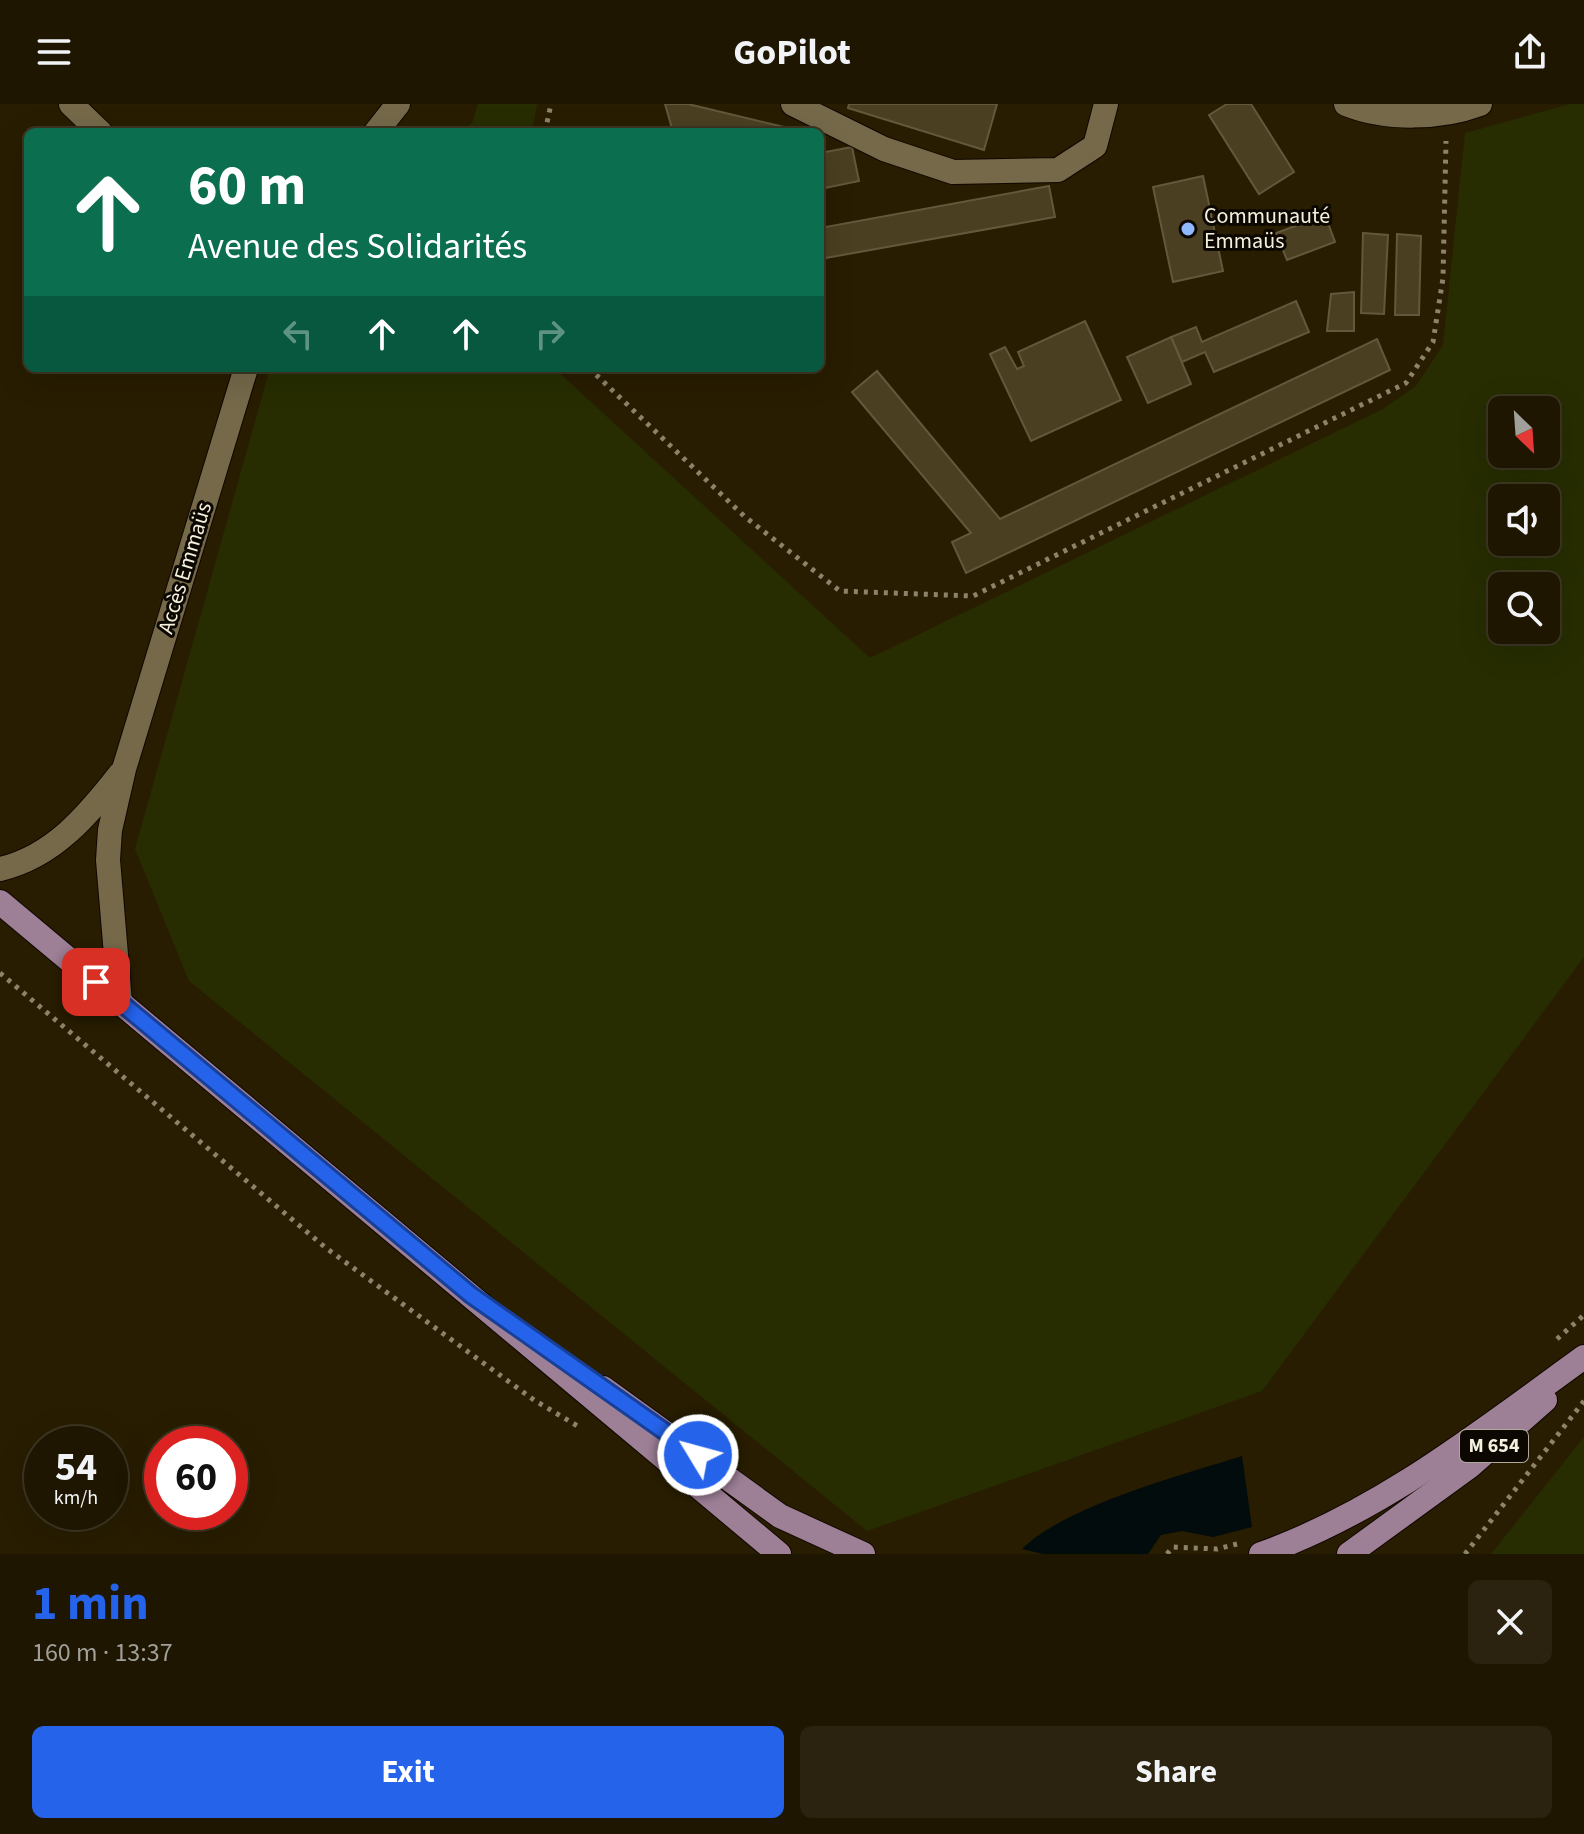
<!DOCTYPE html>
<html lang="en">
<head>
<meta charset="utf-8">
<style>
  body { margin:0; font-family:"Source Sans 3",sans-serif; background:#2b230f; color:#f1f3f6; height:100vh; display:flex; flex-direction:column; font-size:30px; white-space:nowrap }
  * { box-sizing:border-box; margin:0 }
  p { font-size:26px; color:#a19f99 }
  .icon { flex:none; width:44px; height:44px; fill:none; stroke:currentColor; stroke-width:2; stroke-linecap:round; stroke-linejoin:round }
  .map { position:relative; height:1450px; overflow:hidden }
  .drawer { display:flex; flex-direction:column; background:#1e1600; flex:1 }
  .drawer>* { flex:none }
  .guide { position:absolute; left:24px; top:24px; width:800px; height:244px; border-radius:12px; box-shadow:0 8px 32px #0002,0 0 0 2px #3c3522; background:#0b6e4f; color:#fff; overflow:hidden }
  .needle { width:52px; rotate:155deg }
  .controls { position:absolute; left:1488px; top:292px; display:grid; gap:16px }
  .controls a { display:grid; place-items:center; width:72px; height:72px; border-radius:12px; background:#1e1600; box-shadow:0 8px 32px #0002,0 0 0 2px #3c3522; font-size:40px }
  .speed { position:absolute; left:24px; top:1322px; display:flex; gap:16px; font-size:40px; font-weight:700; text-align:center }
  .speed>* { display:grid; place-content:center; width:104px; height:104px; border-radius:50%; background:#1e1600; box-shadow:0 8px 32px #0002,0 0 0 2px #3c3522; line-height:1 }
  .speed small { font-size:20px; font-weight:400 }
  .speed .limit { border:12px solid #d22; background:#fff; color:#111 }
  .pin { position:absolute; display:grid; place-items:center; width:68px; height:68px; color:#fff; margin:-34px; border-radius:16px; box-shadow:0 4px 12px #0006 }
  .me { position:absolute; width:88px; margin:-44px; rotate:307deg; stroke-linejoin:round; filter:drop-shadow(0 0 6px #0008) }
  .turn { display:flex; align-items:center; gap:28px; height:168px; padding:0 32px; font-size:36px }
  .turn .icon { width:104px; height:104px; stroke-width:2.5 }
  .turn b { display:block; font-size:56px; line-height:68px }
  .lanes { display:flex; align-items:center; height:76px; padding:0 32px; background:#0003; justify-content:center; gap:40px; direction:ltr }
  .lanes .off { opacity:.35 }
  .round { display:grid; place-items:center; flex:none; width:84px; height:84px; border-radius:12px; background:#2b230f }
  .head { display:flex; align-items:center; justify-content:space-between; height:136px; padding:0 32px }
  h1 { font-size:48px; font-weight:700; line-height:60px; color:#2563eb }
  .cta { display:flex; gap:16px; margin-top:auto; padding:16px 32px }
  .cta a { flex:1; height:92px; border-radius:12px; background:#2563eb; color:#fff; font-size:32px; font-weight:700; line-height:92px; text-align:center }
  .cta a+a { background:#2b230f; color:#f1f3f6 }
  header { display:flex; justify-content:space-between; align-items:center; height:104px; padding:0 32px; background:#1e1600; font-size:36px; font-weight:700 }
  .map>svg:first-child { display:block }
  .green { fill:#272d00; fill-rule:evenodd }
  .water { fill:#020c0d }
  .building { fill:#4a3f21; stroke:#64583a; stroke-width:2 }
  .lines { fill:none; stroke-linecap:round; stroke-linejoin:round }
  .minor-casing { stroke:#100700; stroke-width:26 }
  .major-casing { stroke:#100700; stroke-width:26 }
  .path { stroke:#8c836c; stroke-width:5; stroke-dasharray:4 6; stroke-linecap:butt }
  .minor { stroke:#75694a; stroke-width:24 }
  .major { stroke:#9d7f96; stroke-width:24 }
  .route-casing { stroke:#184099; stroke-width:20 }
  .route { stroke:#2563eb; stroke-width:14 }
  .poi-dot { fill:#8fb8fd; stroke:#0c0801; stroke-width:3 }
  .labels { text-anchor:middle; dominant-baseline:central; stroke-width:6; stroke-linejoin:round; paint-order:stroke }
  .shield { fill:#0c0801; stroke:#afaa9b; stroke-width:2 }
  .shield-label { font-size:20px; font-weight:bold; fill:#f5efdd }
  .poi-label { font-size:22px; fill:#f5efdd; stroke:#0c0801; text-anchor:start }
  .street-label { font-size:22px; fill:#f5efdd; stroke:#0c0801 }
</style>
</head>
<body>
<header><svg class="icon" aria-label="menu" viewBox="0 0 24 24"><path d="M4 6h16M4 12h16M4 18h16"/></svg>GoPilot<svg class="icon" aria-label="share" viewBox="0 0 24 24"><path d="M12 15V3M7 8l5-5 5 5M5 13v7h14v-7"/></svg></header>
<div class="map">
<svg width="1584" height="1450" viewBox="0 0 1584 1450">
  <rect width="100%" height="100%" fill="#281d00"/>
  <!-- green -->
  <g class="green">
    <polygon points="478,0 537,0 532,28 461,28 472,19"/>
    <path d="M1570 0H1584V853L1262 1287 867 1427 189 877 135 745 270 264H554L870 554 1383 305 1416 282 1443 241 1465 29ZM1502 306H1546V350H1502ZM1502 394H1546V438H1502ZM1502 482H1546V526H1502Z"/>
    <polygon points="1584,1333 1584,1450 1491,1450"/>
  </g>
  <!-- water -->
  <path class="water" d="M1242 1352 1252 1423 1213 1433 1182 1427 1161 1431 1148 1450H1043L1022 1445C1065 1402 1182 1371 1242 1352Z"/>
  <!-- building -->
  <g class="building">
    <polygon points="665,0 688,0 805,28 673,28"/>
    <polygon points="849,0 997,0 984,46 848,4"/>
    <polygon points="1227,0 1251,0 1294,68 1259,90 1209,11"/>
    <polygon points="852,43 859,77 820,85 820,49"/>
    <polygon points="1203,72 1223,167 1173,178 1153,83"/>
    <polygon points="1049,82 1055,113 820,155 820,124"/>
    <polygon points="1325,111 1335,138 1287,156 1276,129"/>
    <polygon points="1363,129 1388,131 1384,210 1361,209"/>
    <polygon points="1397,130 1421,132 1419,211 1395,211"/>
    <polygon points="1354,188 1354,227 1327,227 1331,190"/>
    <polygon points="1296,197 1309,228 1214,268 1205,248 1182,258 1171,233 1196,223 1202,238"/>
    <polygon points="1085,217 1121,296 1031,337 990,250 1005,243 1017,265 1024,262 1018,248"/>
    <polygon points="1171,233 1191,280 1148,299 1127,253"/>
    <polygon points="1377,235 1390,266 966,469 952,438 971,429 852,288 877,267 1000,415"/>
  </g>
  <g class="lines">
    <!-- minor casing -->
    <g class="minor-casing">
      <g id="minor">
        <polyline points="71,0 100,28"/>
        <polyline points="793,0 884,45 953,68 1058,66 1095,42 1106,0"/>
        <path d="M1346 0C1386 16 1440 15 1480 0"/>
        <polyline points="376,28 398,0"/>
        <path d="M0 765C53 753 88 711 120 670"/>
        <polyline points="120,898 108,756 110,726 124,665 246,264"/>
      </g>
    </g>
    <!-- major casing -->
    <g class="major-casing">
      <g id="major">
        <polyline points="0,798 779,1450"/>
        <polyline points="603,1284 780,1412 863,1450"/>
        <path d="M1261 1450C1380 1408 1483 1326 1584 1253"/>
        <polyline points="1349,1450 1470,1362 1545,1296"/>
      </g>
    </g>
    <!-- path -->
    <g class="path">
      <polyline points="545,28 551,0"/>
      <polyline points="589,264 744,412 840,487 973,492 1406,279 1433,238 1443,174 1446,37"/>
      <polyline points="0,869 326,1144 534,1296 581,1324"/>
      <polyline points="1557,1235 1584,1211"/>
      <polyline points="1167,1450 1173,1443 1217,1445 1237,1440"/>
      <polyline points="1465,1450 1584,1297"/>
    </g>
    <!-- minor -->
    <use href="#minor" class="minor"/>
    <!-- major -->
    <use href="#major" class="major"/>
  </g>
  <g class="lines">
    <!-- route casing -->
    <g class="route-casing">
      <polyline id="route" points="96,878 471,1191 698,1351"/>
    </g>
    <!-- route -->
    <use href="#route" class="route"/>
  </g>
  <!-- markers -->
  <circle class="poi-dot" cx="1188" cy="125" r="8"/>
  <g class="labels">
    <!-- shield labels -->
    <rect class="shield" x="1460" y="1326" width="68" height="32" rx="6"/>
    <g class="shield-label">
      <text x="1494" y="1342">M 654</text>
    </g>
    <!-- poi labels -->
    <g class="poi-label">
      <text x="1204" y="112">Communauté<tspan x="1204" dy="25">Emmaüs</tspan></text>
    </g>
    <!-- street labels -->
    <g class="street-label">
      <text transform="translate(185 464) rotate(-73)">Accès Emmaüs</text>
    </g>
  </g>
</svg>
<div class="controls">
<a><svg class="needle" viewBox="-14 -14 28 28"><path d="M0-13l5 13h-10z" fill="#e53935"/><path d="M0 13l5-13h-10z" fill="#a19f99"/></svg></a>
<a><svg class="icon" aria-label="sound" viewBox="0 0 24 24"><path d="M4 9h4l5-4v14l-5-4H4zM17 9q2 3 0 6"/></svg></a>
<a><svg class="icon" aria-label="search" viewBox="0 0 24 24"><circle cx="10" cy="10" r="6"/><path d="M15 15l6 6"/></svg></a>
</div>
<div class="speed"><div>54<small>km/h</small></div><div class="limit">60</div></div>
<div class="pin" style="left:96px;top:878px;background:#d93025"><svg class="icon" aria-label="arrive" viewBox="0 0 24 24"><path d="M6 21V4h12l-3 4 3 4H6"/></svg></div>
<svg class="me" style="left:698px;top:1351px" viewBox="-20 -20 40 40"><circle r="17" fill="#2563eb" stroke="#fff" stroke-width="3"/><path d="M0-11L8 9 0 5-8 9z" fill="#fff"/></svg>
<div class="guide">
<div class="turn"><svg class="icon" aria-label="ahead" viewBox="0 0 24 24"><path d="M12 20V5M6 11l6-6 6 6"/></svg><div><b>60 m</b>Avenue des Solidarités</div></div>
<div class="lanes"><svg class="icon off" aria-label="left" viewBox="0 0 24 24"><path d="M17 20v-9H6M10 6l-5 5 5 5"/></svg><svg class="icon" aria-label="ahead" viewBox="0 0 24 24"><path d="M12 20V5M6 11l6-6 6 6"/></svg><svg class="icon" aria-label="ahead" viewBox="0 0 24 24"><path d="M12 20V5M6 11l6-6 6 6"/></svg><svg class="icon off" aria-label="right" viewBox="0 0 24 24"><path d="M7 20v-9h11M14 6l5 5-5 5"/></svg></div>
</div>
</div>
<section class="drawer">
<div class="head"><div><h1>1 min</h1><p>160 m · 13:37</p></div><a class="round"><svg class="icon" aria-label="close" viewBox="0 0 24 24"><path d="M6 6l12 12M18 6L6 18"/></svg></a></div>
<div class="cta"><a>Exit</a><a>Share</a></div>
</section>
</body>
</html>
